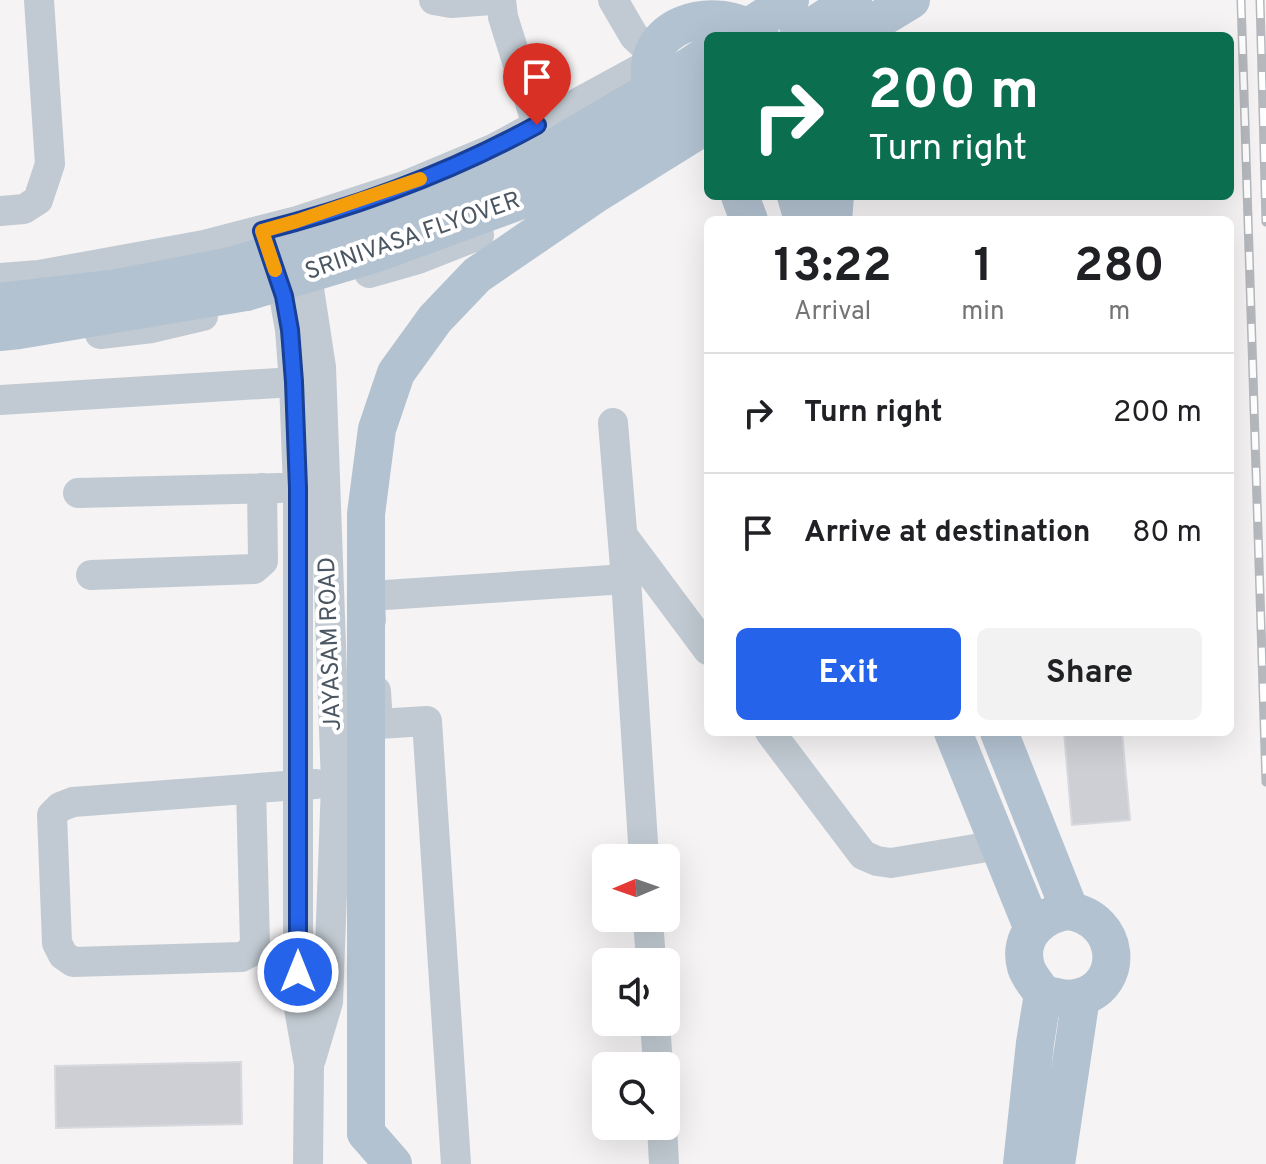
<!DOCTYPE html>
<html lang="en">
<head>
<meta charset="utf-8">
<style>
  body { margin:0; font-family:Overpass,sans-serif; background:#f2f2f2; color:#202124; height:100vh; display:flex; flex-direction:column; font-size:30px; white-space:nowrap }
  * { box-sizing:border-box; margin:0 }
  p { font-size:26px; color:#757577 }
  .icon { flex:none; width:44px; height:44px; fill:none; stroke:currentColor; stroke-width:2; stroke-linecap:round; stroke-linejoin:round }
  .map { position:relative; flex:1; overflow:hidden }
  .details { position:absolute; left:704px; top:216px; width:530px; height:520px; display:flex; flex-direction:column; background:#fff; border-radius:12px; box-shadow:0 8px 32px #0002 }
  .details>* { flex:none }
  .banner { position:absolute; left:704px; top:32px; width:530px; height:168px; border-radius:12px; box-shadow:0 8px 32px #0002; background:#0b6e4f; color:#fff; overflow:hidden }
  .needle { width:52px; rotate:268deg }
  .controls { position:absolute; left:592px; top:844px; display:grid; gap:16px }
  .controls a { display:grid; place-items:center; width:88px; height:88px; border-radius:12px; background:#fff; box-shadow:0 8px 32px #0002; font-size:40px }
  .pin { position:absolute; display:grid; place-items:center; width:68px; height:68px; color:#fff; margin:-82px -34px; border-radius:50% 50% 50% 0; rotate:-45deg; box-shadow:0 0 8px #0007 }
  .pin .icon { rotate:45deg }
  .me { position:absolute; width:88px; margin:-44px; rotate:0deg; stroke-linejoin:round; filter:drop-shadow(0 0 6px #0008) }
  .turn { display:flex; align-items:center; gap:28px; height:168px; padding:0 32px; font-size:36px }
  .turn .icon { width:104px; height:104px; stroke-width:2.5 }
  .turn b { display:block; font-size:56px; line-height:68px }
  .eta { display:flex; justify-content:space-evenly; align-items:center; height:136px; text-align:center }
  .eta b { font-size:48px; font-weight:700; line-height:56px }
  .primary-button { display:flex; gap:16px; margin-top:auto; padding:16px 32px }
  .primary-button a { flex:1; height:92px; border-radius:12px; background:#2563eb; color:#fff; font-size:32px; font-weight:700; line-height:92px; text-align:center }
  .primary-button a+a { background:#f2f2f2; color:#202124 }
  ul { padding:0; list-style:none }
  li { display:flex; align-items:center; gap:24px; height:120px; padding:0 32px; border-top:2px solid #e0e0e0 }
  li div { flex:1 }
  li b { display:block; font-size:30px }
  li em { font-style:normal }
  .map>svg:first-child { display:block }
  .building { fill:#cdcfd5; stroke:#d7d9de; stroke-width:2 }
  .lines { fill:none; stroke-linecap:round; stroke-linejoin:round }
  .minor { stroke:#c1cad2; stroke-width:30 }
  .major { stroke:#b3c2d1; stroke-width:38 }
  .rail-casing { stroke:#b5b8bd; stroke-width:9 }
  .rail { stroke:#fff; stroke-width:6; stroke-dasharray:18; stroke-linecap:butt }
  .major-bridge { stroke:#b3c2d1; stroke-width:38 }
  .route-casing { stroke:#184099; stroke-width:20 }
  .route { stroke:#2563eb; stroke-width:14 }
  .slow { stroke:#f59e0b; stroke-width:14 }
  .labels { text-anchor:middle; dominant-baseline:central; stroke-width:8; stroke-linejoin:round; paint-order:stroke }
  .street-label { font-size:24px; fill:#4a5661; stroke:#fff }
</style>
</head>
<body>
<div class="map">
<svg width="1266" height="1164" viewBox="0 0 1266 1164">
  <rect width="100%" height="100%" fill="#f5f3f3"/>
  <!-- building -->
  <g class="building">
    <polygon points="1064,732 1122,732 1130,820 1072,825"/>
    <polygon points="241,1062 242,1124 56,1128 55,1066"/>
  </g>
  <g class="lines">
    <!-- minor -->
    <g class="minor">
      <polyline points="434,0 451,3 491,0"/>
      <polyline points="501,0 503,17 537,125"/>
      <polyline points="613,0 634,36 653,54"/>
      <polyline points="0,211 24,209 38,200 50,164 39,0"/>
      <polyline points="291,223 309,289 321,367 336,784 328,1002 311,1059"/>
      <polyline points="262,231 284,296 290,330 294,382 298,488 298,1003 309,1065 308,1164"/>
      <polyline points="369,273 418,259 479,235"/>
      <polyline points="0,278 39,275 204,245 297,221 404,186 495,148 651,63"/>
      <polyline points="100,334 152,328 203,316"/>
      <polyline points="0,400 294,382"/>
      <polyline points="613,423 626,579"/>
      <polyline points="78,493 280,488"/>
      <polyline points="623,536 708,650"/>
      <polyline points="91,575 254,569 263,561 262,488"/>
      <polyline points="371,620 370,596 626,579 644,858"/>
      <polyline points="376,691 378,724 427,721 456,1164"/>
      <polyline points="770,732 863,855 877,861 891,863 999,845"/>
      <polyline points="251,789 255,945 249,953 241,957 73,962 63,955 57,943 52,815 60,807 73,802 298,785 316,784"/>
      <polyline points="648,918 651,962"/>
      <polyline points="655,1022 658,1066"/>
      <polyline points="662,1126 664,1164"/>
    </g>
    <!-- major -->
    <g class="major">
      <polyline points="798,36 853,0"/>
      <path d="M667 116C662 108 654 98 652 89 635 24 717 0 760 36"/>
      <polyline points="740,196 749,220"/>
      <polyline points="796,196 803,220"/>
      <polyline points="833,220 835,196"/>
      <polyline points="0,302 117,288 231,266"/>
      <polyline points="0,332 19,330 246,292"/>
      <polyline points="953,732 1033,929"/>
      <polyline points="999,732 1070,911"/>
      <path d="M1070 911C1120 920 1126 983 1081 997 1068 1001 1056 997 1043 994 1037 985 1029 977 1026 967 1017 936 1042 913 1070 911Z"/>
      <polyline points="366,1133 393,1164"/>
      <polyline points="1022,1164 1035,1043 1043,994"/>
      <polyline points="1056,1164 1081,997"/>
    </g>
    <!-- rail casing -->
    <g class="rail-casing">
      <g id="rail">
        <polyline points="1241,0 1266,782"/>
        <polyline points="1260,0 1266,222"/>
      </g>
    </g>
    <!-- rail -->
    <use href="#rail" class="rail"/>
    <!-- major-bridge -->
    <g class="major-bridge">
      <polyline points="735,36 790,0"/>
      <polyline points="852,36 911,0"/>
      <polyline points="231,266 375,222 541,155 670,79 708,54"/>
      <polyline points="246,292 377,253 549,190 638,138 708,94"/>
      <polyline points="366,1133 366,514 377,429 396,373 435,319 477,275 597,193 708,124"/>
    </g>
  </g>
  <g class="lines">
    <!-- route casing -->
    <g class="route-casing">
      <path id="route" d="M298 972V488L294 382 290 330 284 296 262 231C356 207 451 172 537 125"/>
    </g>
    <!-- route -->
    <use href="#route" class="route"/>
    <!-- slow -->
    <polyline class="slow" points="275,270 262,231 297,221 420,179"/>
  </g>
  <g class="labels">
    <!-- street labels -->
    <g class="street-label">
      <text transform="translate(413 237) rotate(-19)">SRINIVASA FLYOVER</text>
      <text transform="translate(331 644) rotate(-92)">JAYASAM ROAD</text>
    </g>
  </g>
</svg>
<div class="controls">
<a><svg class="needle" viewBox="-14 -14 28 28"><path d="M0-13l5 13h-10z" fill="#e53935"/><path d="M0 13l5-13h-10z" fill="#757577"/></svg></a>
<a><svg class="icon" aria-label="sound" viewBox="0 0 24 24"><path d="M4 9h4l5-4v14l-5-4H4zM17 9q2 3 0 6"/></svg></a>
<a><svg class="icon" aria-label="search" viewBox="0 0 24 24"><circle cx="10" cy="10" r="6"/><path d="M15 15l6 6"/></svg></a>
</div>
<div class="pin" style="left:537px;top:125px;background:#d93025"><svg class="icon" aria-label="arrive" viewBox="0 0 24 24"><path d="M6 21V4h12l-3 4 3 4H6"/></svg></div>
<svg class="me" style="left:298px;top:972px" viewBox="-20 -20 40 40"><circle r="17" fill="#2563eb" stroke="#fff" stroke-width="3"/><path d="M0-11L8 9 0 5-8 9z" fill="#fff"/></svg>
<div class="banner">
<div class="turn"><svg class="icon" aria-label="right" viewBox="0 0 24 24"><path d="M7 20v-9h11M14 6l5 5-5 5"/></svg><div><b>200 m</b>Turn right</div></div>
</div>
<section class="details">
<div class="eta">
<div><b>13:22</b><p>Arrival</p></div>
<div><b>1</b><p>min</p></div>
<div><b>280</b><p>m</p></div>
</div>
<ul>
<li><svg class="icon" aria-label="right" viewBox="0 0 24 24"><path d="M7 20v-9h11M14 6l5 5-5 5"/></svg><div><b>Turn right</b></div><em>200 m</em></li>
<li><svg class="icon" aria-label="arrive" viewBox="0 0 24 24"><path d="M6 21V4h12l-3 4 3 4H6"/></svg><div><b>Arrive at destination</b></div><em>80 m</em></li>
</ul>
<div class="primary-button"><a>Exit</a><a>Share</a></div>
</section>
</div>
</body>
</html>
